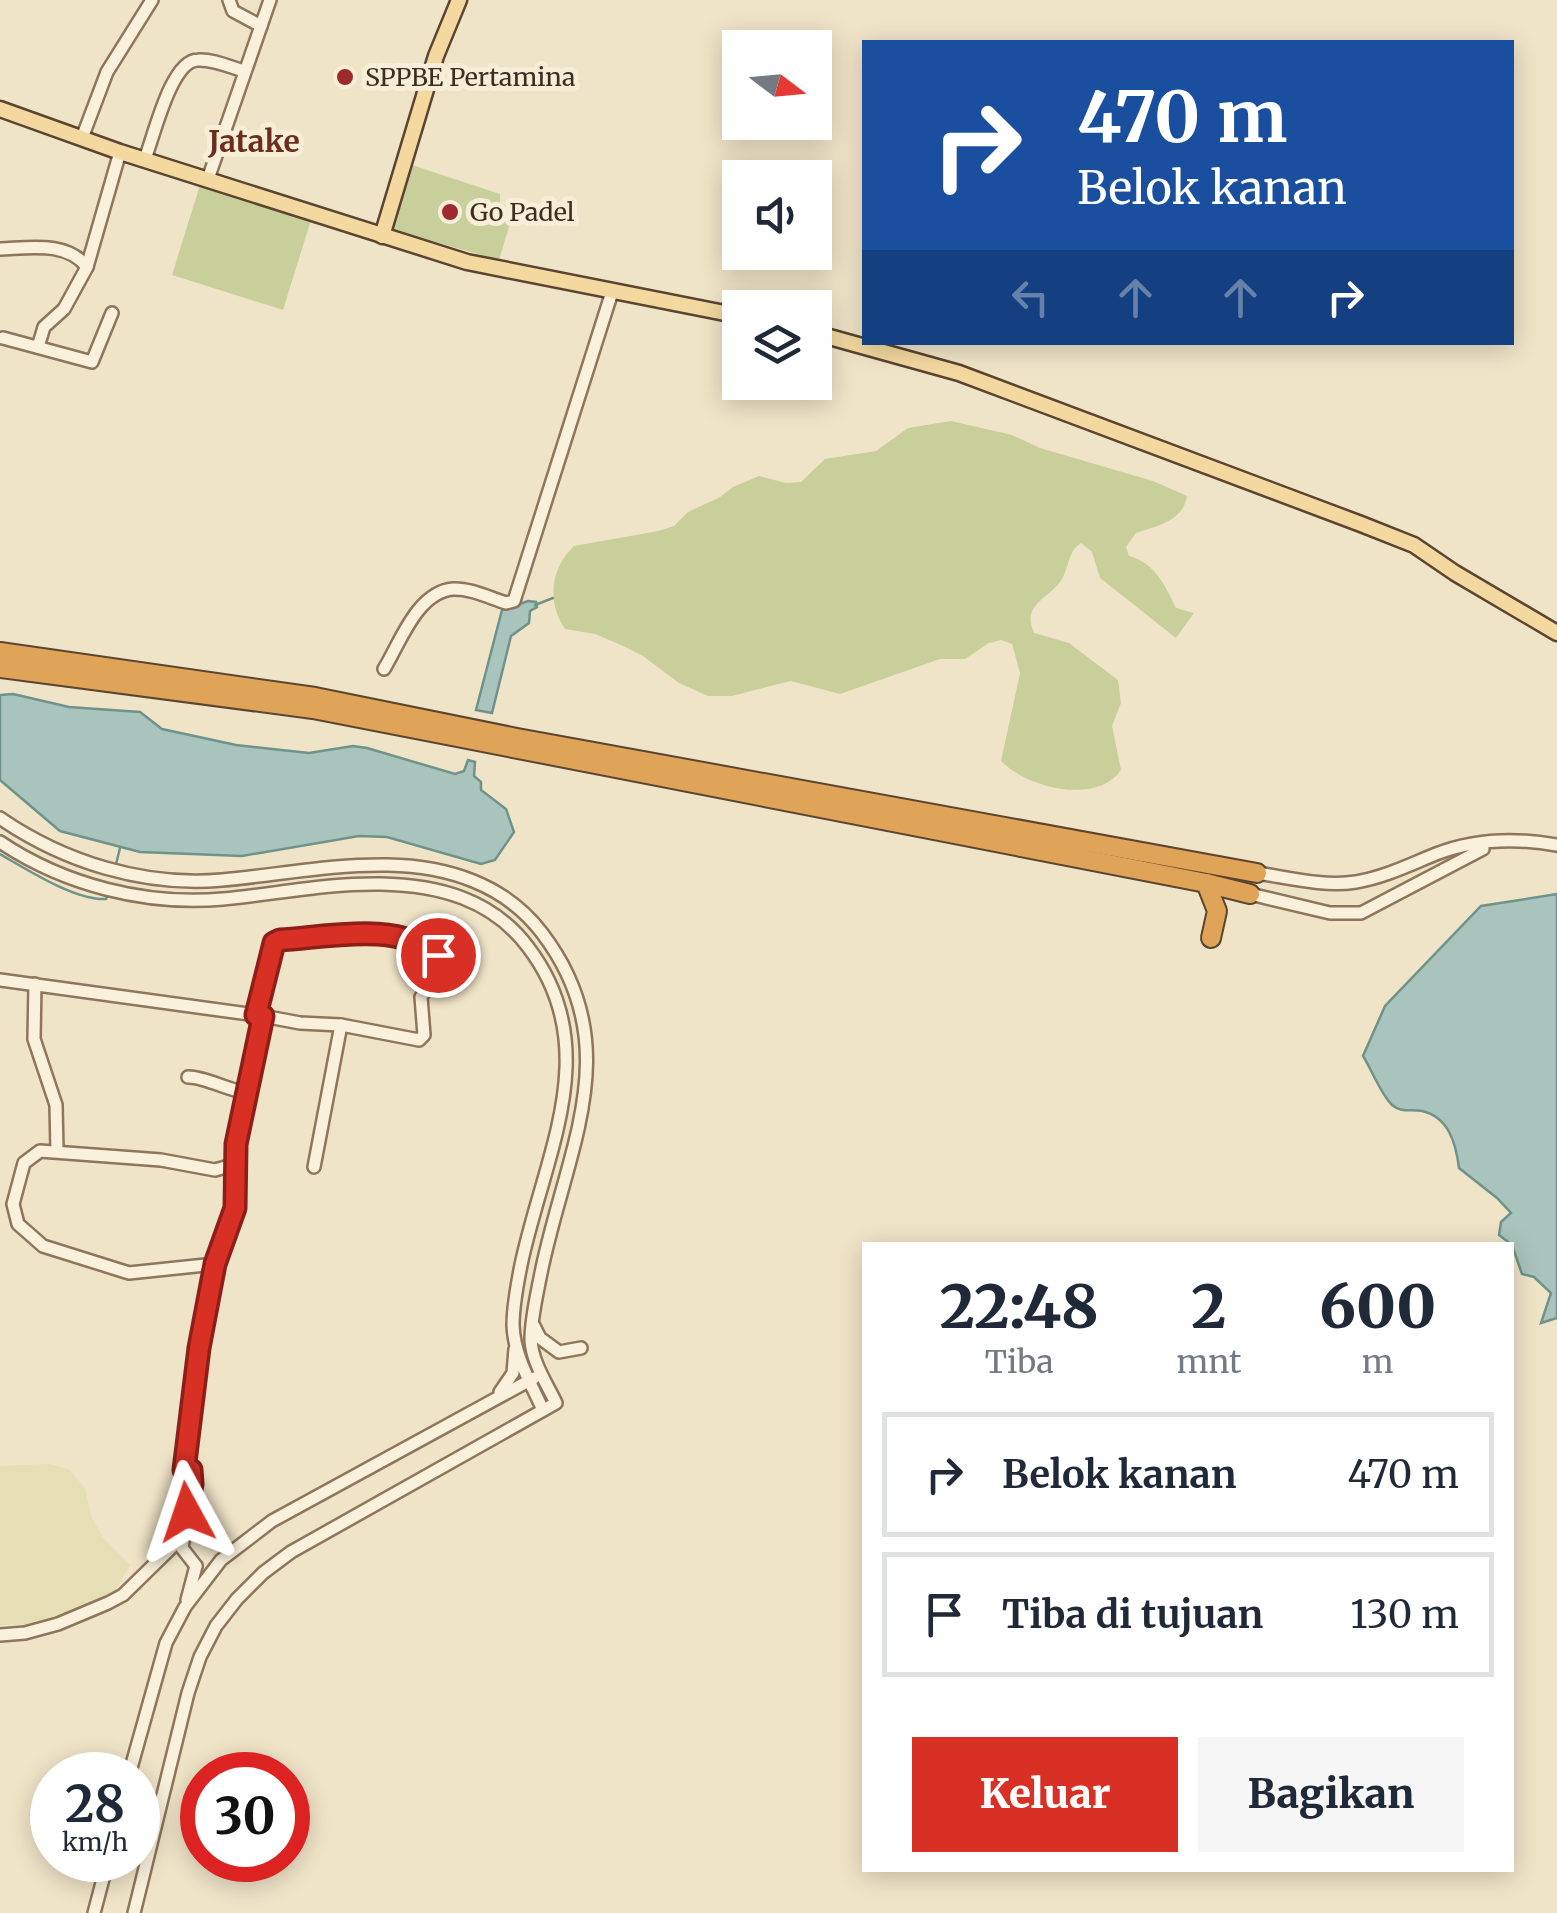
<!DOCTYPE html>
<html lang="id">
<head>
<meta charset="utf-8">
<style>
  body { margin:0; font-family:Merriweather,serif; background:#f6f6f7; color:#1f2937; height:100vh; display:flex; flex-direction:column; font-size:38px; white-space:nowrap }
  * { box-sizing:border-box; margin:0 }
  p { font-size:32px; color:#747a83 }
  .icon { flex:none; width:55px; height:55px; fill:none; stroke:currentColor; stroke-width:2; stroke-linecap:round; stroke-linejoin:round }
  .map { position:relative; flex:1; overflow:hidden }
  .drawer { position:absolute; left:862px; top:1242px; width:652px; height:630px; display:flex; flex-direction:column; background:#fff; border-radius:0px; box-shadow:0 5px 25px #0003 }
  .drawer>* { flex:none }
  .hud { position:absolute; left:862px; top:40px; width:652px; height:305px; border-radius:0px; box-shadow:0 5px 25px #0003; background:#1a4fa0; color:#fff; overflow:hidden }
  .needle { width:65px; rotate:106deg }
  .tools { position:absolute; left:722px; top:30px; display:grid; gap:20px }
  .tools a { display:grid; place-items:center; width:110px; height:110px; border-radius:0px; background:#fff; box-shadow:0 5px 25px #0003; font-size:50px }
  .speed { position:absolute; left:30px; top:1752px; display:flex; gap:20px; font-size:50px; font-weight:700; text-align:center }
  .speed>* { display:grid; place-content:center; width:130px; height:130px; border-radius:50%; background:#fff; box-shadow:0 5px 25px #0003; line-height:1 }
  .speed small { font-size:25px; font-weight:400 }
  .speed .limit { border:15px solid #d22; background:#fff; color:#111 }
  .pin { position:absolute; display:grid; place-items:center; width:85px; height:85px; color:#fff; margin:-42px; border:5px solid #fff; border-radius:50%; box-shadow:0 2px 10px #0007 }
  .me { position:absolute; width:110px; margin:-55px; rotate:355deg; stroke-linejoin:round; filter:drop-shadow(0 0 8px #0008) }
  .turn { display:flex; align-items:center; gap:35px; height:210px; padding:0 50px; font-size:45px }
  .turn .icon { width:130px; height:130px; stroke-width:2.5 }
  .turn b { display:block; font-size:70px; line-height:85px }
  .lanes { display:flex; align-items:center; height:95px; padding:0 50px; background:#0003; justify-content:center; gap:50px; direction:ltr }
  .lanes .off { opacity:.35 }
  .eta { display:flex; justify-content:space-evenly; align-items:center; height:170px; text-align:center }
  .eta b { font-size:60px; font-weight:800; line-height:70px }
  .primary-button { display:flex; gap:20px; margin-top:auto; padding:20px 50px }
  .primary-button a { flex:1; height:115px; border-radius:0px; background:#d93025; color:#fff; font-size:40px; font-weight:800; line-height:115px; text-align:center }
  .primary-button a+a { background:#f6f6f7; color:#1f2937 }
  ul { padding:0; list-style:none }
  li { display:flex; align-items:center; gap:30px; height:125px; margin:0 20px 15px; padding:0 30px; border:5px solid #e0e1e3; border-radius:0px }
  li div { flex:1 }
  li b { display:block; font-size:38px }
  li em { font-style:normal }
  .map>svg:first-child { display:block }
  .farmland { fill:#e6deb5 }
  .green { fill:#c9cf9b }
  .water { fill:#a9c4bc; stroke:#6f938a; stroke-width:2.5 }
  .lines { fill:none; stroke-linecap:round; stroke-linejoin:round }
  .stream { stroke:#6f938a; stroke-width:2.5 }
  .minor-casing { stroke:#8d765c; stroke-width:16 }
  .major-casing { stroke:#5b4430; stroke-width:19 }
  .highway-casing { stroke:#5b4430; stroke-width:22 }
  .minor { stroke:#faf1dc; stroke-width:11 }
  .major { stroke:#f3d9a0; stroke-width:14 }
  .highway { stroke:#e0a458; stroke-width:18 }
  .route-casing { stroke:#8d1f18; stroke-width:25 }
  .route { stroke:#d93025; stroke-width:18 }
  .poi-dot { fill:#9e2a2b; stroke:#f7eed8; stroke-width:4 }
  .labels { text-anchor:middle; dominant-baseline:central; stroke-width:10; stroke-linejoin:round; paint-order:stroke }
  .poi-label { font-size:25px; fill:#3d2e20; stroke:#f7eed8; text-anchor:start }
  .quarter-label { font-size:30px; font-weight:bold; fill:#6b2e1e; stroke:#f7eed8 }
</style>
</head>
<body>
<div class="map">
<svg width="1557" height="1913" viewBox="0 0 1557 1913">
  <rect width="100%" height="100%" fill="#f0e4c8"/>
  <!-- farmland -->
  <polygon class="farmland" points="50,1464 70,1470 85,1488 91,1516 103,1538 130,1565 116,1590 68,1616 31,1624 0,1625 0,1466"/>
  <!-- green -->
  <g class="green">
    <polygon points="409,164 500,194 500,203 506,205 505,219 511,220 499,260 390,229"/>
    <polygon points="200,185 311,220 283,310 172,275"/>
    <path d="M951 421 1012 435 1040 448 1153 481 1187 496C1183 521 1157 526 1136 533L1126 547 1129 556C1155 563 1165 585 1176 608L1194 613 1176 638 1100 578 1092 552 1081 543C1067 553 1070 565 1062 579 1049 600 1021 603 1034 633L1069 643 1118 680 1121 703 1112 726 1121 770C1097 806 1026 787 1001 761L1020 673 1012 644 1001 640 989 643 965 659H940L840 694 791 681 732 696H708L679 683 643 656 621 645 595 634 565 629C547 603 550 568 574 546L658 531 674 526 688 512 720 497 733 487 759 476 786 483 801 482 825 459 876 451 908 428Z"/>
  </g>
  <!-- water -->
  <g class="water">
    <polygon points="528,601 536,602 537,607 530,611 529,623 511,636 492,713 476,710 502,610"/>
    <polygon points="13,694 69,707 140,712 162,729 236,745 309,753 353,746 367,748 455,774 464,771 468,760 475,762 474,776 481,782 481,790 506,809 514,832 495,860 481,864 387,837 359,836 242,856 140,852 60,831 0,780 0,695"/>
    <path d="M1557 894V1318L1541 1323 1551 1293 1534 1277 1522 1274 1512 1245 1499 1235 1501 1222 1511 1213 1497 1198 1459 1168C1456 1144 1449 1117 1422 1111 1412 1109 1401 1113 1392 1105 1380 1093 1372 1070 1363 1056L1385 1006 1481 906Z"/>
  </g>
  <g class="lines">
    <!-- stream -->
    <g class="stream">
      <polyline points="535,605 553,598"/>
      <path d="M0 854C26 869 76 901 106 899L108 895"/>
      <polyline points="116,864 120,848"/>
    </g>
    <!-- minor casing -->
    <g class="minor-casing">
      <g id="minor">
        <polyline points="229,0 233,11 261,26"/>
        <polyline points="82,138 107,72 152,0"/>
        <path d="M145 159C154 136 171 60 198 60 213 59 230 67 244 71"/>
        <polyline points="208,179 270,0"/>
        <path d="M0 249C30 248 67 241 87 267"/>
        <polyline points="3,338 92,362 112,313"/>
        <polyline points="38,347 44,327 64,309 87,267 120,152"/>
        <path d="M384 669C400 643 417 592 453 589 470 588 490 598 506 603L514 601 612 292"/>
        <path d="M0 818C64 862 144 887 222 880 278 875 332 864 388 865 447 866 505 884 542 933 629 1047 566 1149 541 1273 537 1294 531 1318 531 1340 532 1362 547 1384 556 1403L291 1552 263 1573 237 1599 216 1626 200 1657 188 1693 134 1913"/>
        <path d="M0 842C64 885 146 906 223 899 276 894 328 883 381 884 438 885 492 899 528 947 606 1049 544 1155 521 1265 517 1285 513 1306 513 1325 514 1356 531 1383 543 1410"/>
        <path d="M1257 873C1290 878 1324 887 1356 882 1385 877 1409 865 1436 854 1474 839 1517 838 1557 845"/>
        <polyline points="1250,894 1330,913 1361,913 1483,849"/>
        <polyline points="0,980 263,1016 235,1144 235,1208 215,1264 199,1347 173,1546 123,1595 108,1603 58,1624 25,1633 0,1635"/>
        <polyline points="35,984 34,1039 56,1105 57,1151"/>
        <path d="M256 1015 272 949 279 940C319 938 421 920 441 962L440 970 421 997 424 1035 419 1040 341 1025 300 1023 263 1016"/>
        <path d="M188 1077C201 1076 229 1090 246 1093"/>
        <polyline points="314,1167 341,1025"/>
        <polyline points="215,1264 129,1273 43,1246 18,1224 13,1204 24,1163 40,1151 161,1160 215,1170 229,1166 235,1157"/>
        <polyline points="534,1326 540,1338 559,1352 581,1348"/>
        <polyline points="500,1392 513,1373 515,1349"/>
        <polyline points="184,1470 191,1470 192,1484 182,1548 196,1566"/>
        <polyline points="187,1600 196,1566"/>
        <polyline points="129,1775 166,1643 185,1607 221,1560 272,1521 534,1378"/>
        <polyline points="94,1913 108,1860"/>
      </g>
    </g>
    <!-- major casing -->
    <g class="major-casing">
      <g id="major">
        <polyline points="0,109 120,152 467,262 740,316"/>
        <polyline points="382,236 436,56 459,0"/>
        <polyline points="815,333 959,373 1361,524 1414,545 1455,573 1557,633"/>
      </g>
    </g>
    <!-- highway casing -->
    <g class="highway-casing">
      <g id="highway">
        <polyline points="0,652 315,697 517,738 1257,873"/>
        <polyline points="0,668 313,709 1206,883 1250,894"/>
        <polyline points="1206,883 1217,911 1211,938"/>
      </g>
    </g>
    <!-- minor -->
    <use href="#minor" class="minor"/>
    <!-- major -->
    <use href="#major" class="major"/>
    <!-- highway -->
    <use href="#highway" class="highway"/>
  </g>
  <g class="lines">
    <!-- route casing -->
    <g class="route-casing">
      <path id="route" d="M187 1512 192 1484 191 1470H184L199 1348 215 1264 235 1208 236 1144 263 1016 256 1015 274 943 280 940C329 937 397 921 438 955"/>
    </g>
    <!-- route -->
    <use href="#route" class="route"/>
  </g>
  <!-- markers -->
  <g class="poi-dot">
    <circle cx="345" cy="77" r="10"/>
    <circle cx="450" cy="212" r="10"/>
  </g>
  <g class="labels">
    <!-- poi labels -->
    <g class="poi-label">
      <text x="365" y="77">SPPBE Pertamina</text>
      <text x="470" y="212">Go Padel</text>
    </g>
    <!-- quarter labels -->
    <g class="quarter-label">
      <text x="254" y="141">Jatake</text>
    </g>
  </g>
</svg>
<div class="tools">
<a><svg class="needle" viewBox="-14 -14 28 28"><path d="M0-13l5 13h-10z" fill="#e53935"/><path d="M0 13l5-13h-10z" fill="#747a83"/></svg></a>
<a><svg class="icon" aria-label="sound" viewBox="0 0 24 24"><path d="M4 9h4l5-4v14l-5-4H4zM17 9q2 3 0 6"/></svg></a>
<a><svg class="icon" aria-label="layers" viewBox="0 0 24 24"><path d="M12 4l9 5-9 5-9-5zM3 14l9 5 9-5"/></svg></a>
</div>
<div class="speed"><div>28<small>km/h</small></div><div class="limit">30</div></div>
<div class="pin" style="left:438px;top:955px;background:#d93025"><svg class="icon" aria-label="arrive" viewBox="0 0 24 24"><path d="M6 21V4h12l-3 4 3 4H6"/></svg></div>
<svg class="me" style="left:187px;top:1512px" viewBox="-20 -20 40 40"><path d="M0-17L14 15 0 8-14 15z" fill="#d93025" stroke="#fff" stroke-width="4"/></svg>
<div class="hud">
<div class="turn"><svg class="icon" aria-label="right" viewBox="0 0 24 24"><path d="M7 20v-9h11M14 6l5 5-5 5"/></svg><div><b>470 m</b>Belok kanan</div></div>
<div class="lanes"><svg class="icon off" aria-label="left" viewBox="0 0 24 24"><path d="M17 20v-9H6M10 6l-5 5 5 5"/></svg><svg class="icon off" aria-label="ahead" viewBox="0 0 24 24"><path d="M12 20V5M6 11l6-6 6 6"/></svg><svg class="icon off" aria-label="ahead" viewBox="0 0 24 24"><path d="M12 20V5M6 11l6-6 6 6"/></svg><svg class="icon" aria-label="right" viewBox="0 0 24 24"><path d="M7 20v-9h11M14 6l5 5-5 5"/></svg></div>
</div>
<section class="drawer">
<div class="eta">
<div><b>22:48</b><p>Tiba</p></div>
<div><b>2</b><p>mnt</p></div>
<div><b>600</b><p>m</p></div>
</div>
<ul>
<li><svg class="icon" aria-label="right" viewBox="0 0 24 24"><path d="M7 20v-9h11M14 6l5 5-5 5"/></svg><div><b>Belok kanan</b></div><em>470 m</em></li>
<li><svg class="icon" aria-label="arrive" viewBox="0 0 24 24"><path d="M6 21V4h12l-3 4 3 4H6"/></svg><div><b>Tiba di tujuan</b></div><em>130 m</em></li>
</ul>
<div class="primary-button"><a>Keluar</a><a>Bagikan</a></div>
</section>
</div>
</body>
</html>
